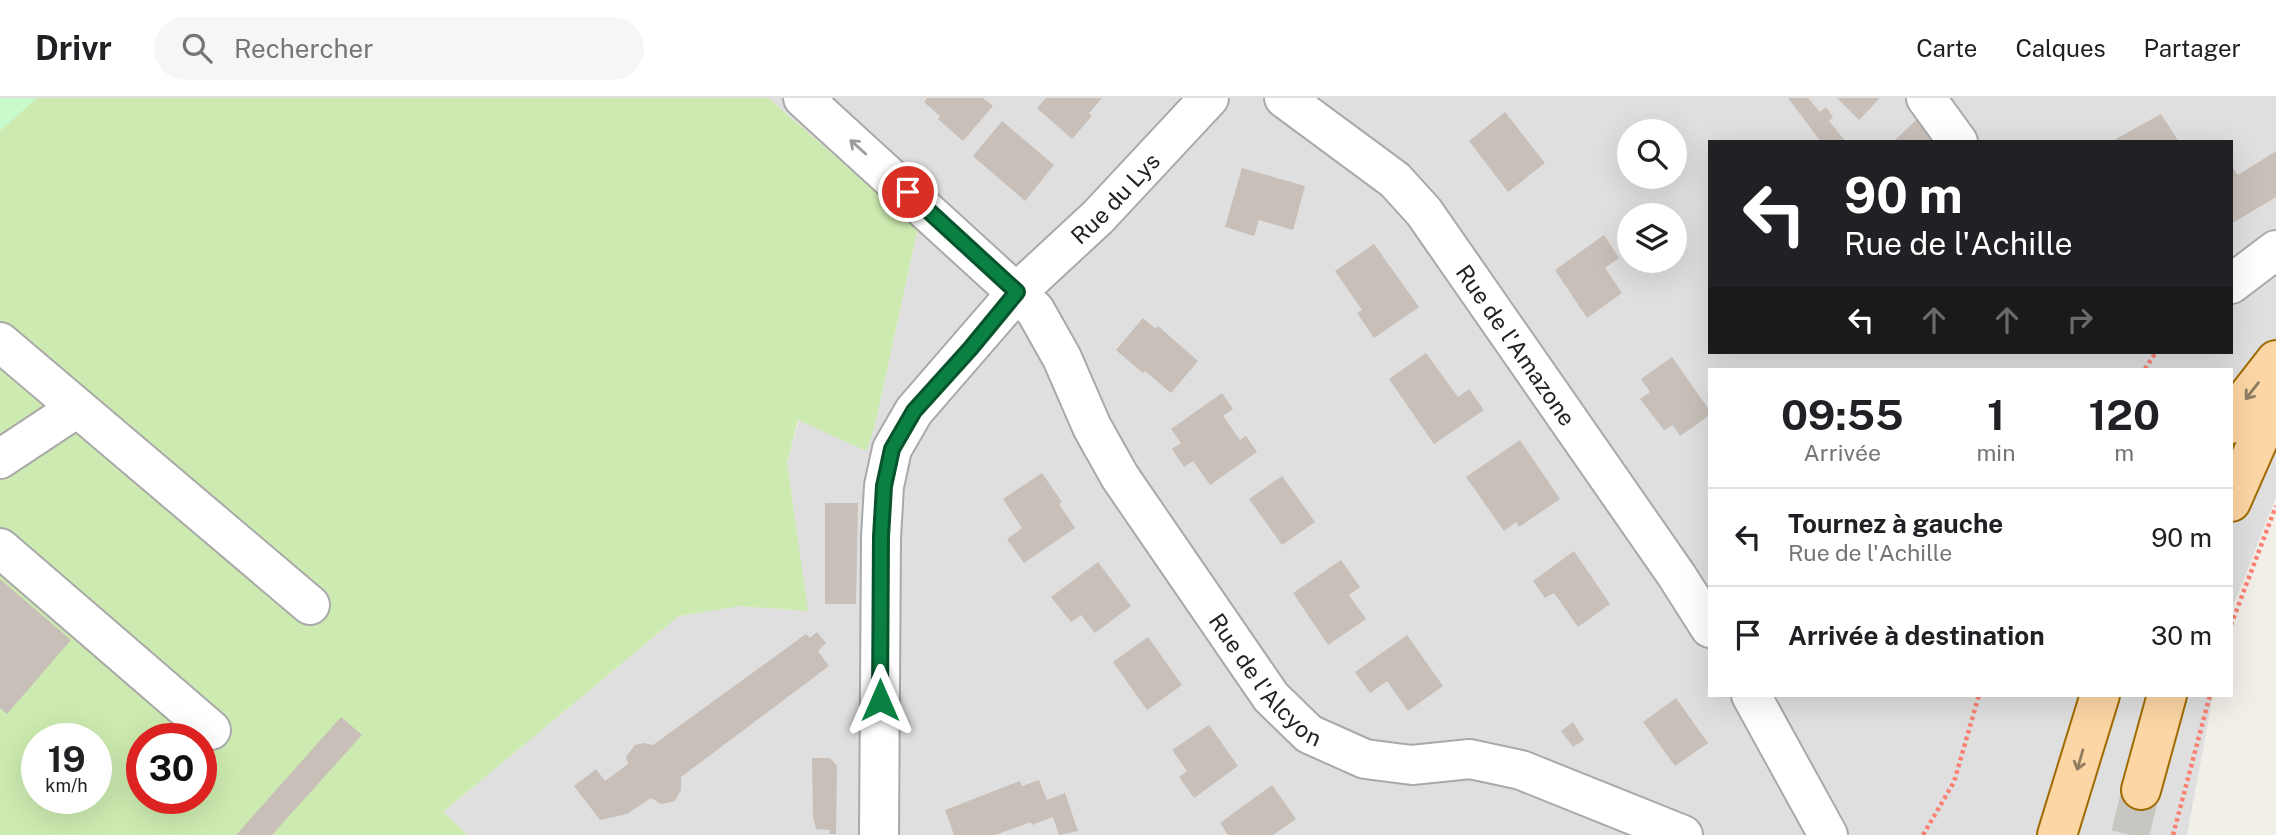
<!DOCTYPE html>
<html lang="fr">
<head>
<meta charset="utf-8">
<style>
  body { margin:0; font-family:"Public Sans",sans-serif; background:#f6f6f6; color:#202124; height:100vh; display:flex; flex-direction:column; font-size:26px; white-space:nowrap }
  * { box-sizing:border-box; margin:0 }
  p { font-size:23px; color:#757577 }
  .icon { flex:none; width:38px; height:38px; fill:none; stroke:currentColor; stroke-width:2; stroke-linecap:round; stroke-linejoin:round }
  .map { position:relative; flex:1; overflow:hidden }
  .drawer { position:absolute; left:1708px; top:270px; width:525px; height:329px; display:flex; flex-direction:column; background:#fff; border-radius:0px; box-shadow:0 7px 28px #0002 }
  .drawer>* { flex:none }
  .hud { position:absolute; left:1708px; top:42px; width:525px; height:214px; border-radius:0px; box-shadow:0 7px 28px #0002; background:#202124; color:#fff; overflow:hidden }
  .fabs { position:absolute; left:1617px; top:21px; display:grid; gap:14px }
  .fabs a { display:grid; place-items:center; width:70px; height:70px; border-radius:50%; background:#fff; box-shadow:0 7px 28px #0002; font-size:35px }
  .speed { position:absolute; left:21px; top:625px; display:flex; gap:14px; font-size:35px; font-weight:700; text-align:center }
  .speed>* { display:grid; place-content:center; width:91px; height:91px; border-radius:50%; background:#fff; box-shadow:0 7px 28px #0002; line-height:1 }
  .speed small { font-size:18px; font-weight:400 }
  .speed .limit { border:10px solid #d22; background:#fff; color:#111 }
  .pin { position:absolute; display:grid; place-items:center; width:60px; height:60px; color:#fff; margin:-30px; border:4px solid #fff; border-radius:50%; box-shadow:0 2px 7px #0007 }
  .me { position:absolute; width:77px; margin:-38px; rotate:0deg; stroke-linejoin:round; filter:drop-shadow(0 0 5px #0008) }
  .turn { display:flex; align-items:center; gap:24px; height:147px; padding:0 21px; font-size:32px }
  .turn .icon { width:91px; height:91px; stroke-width:2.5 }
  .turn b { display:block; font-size:49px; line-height:60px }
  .lanes { display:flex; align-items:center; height:66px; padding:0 21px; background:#0003; justify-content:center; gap:35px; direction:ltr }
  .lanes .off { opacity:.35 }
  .eta { display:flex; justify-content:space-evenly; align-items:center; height:119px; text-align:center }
  .eta b { font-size:42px; font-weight:700; line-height:49px }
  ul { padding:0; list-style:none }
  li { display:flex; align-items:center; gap:21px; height:98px; padding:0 21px; border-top:2px solid #e0e0e0 }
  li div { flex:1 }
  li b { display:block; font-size:26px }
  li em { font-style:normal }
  header { display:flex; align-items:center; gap:42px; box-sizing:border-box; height:98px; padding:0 35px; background:#fff; border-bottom:2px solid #e0e0e0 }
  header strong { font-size:33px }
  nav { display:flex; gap:38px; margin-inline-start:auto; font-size:24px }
  .search { width:490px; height:63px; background:#f6f6f6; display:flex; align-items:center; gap:18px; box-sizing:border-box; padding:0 24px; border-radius:38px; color:#757577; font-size:26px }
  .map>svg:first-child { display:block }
  .residential { fill:#e0dfdf; fill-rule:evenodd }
  .grass { fill:#cdebb0; fill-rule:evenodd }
  .park { fill:#c8facc }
  .building { fill:#c7bfb8 }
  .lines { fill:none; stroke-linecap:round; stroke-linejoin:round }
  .major-tunnel { stroke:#c8c6c1; stroke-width:38; stroke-dasharray:38 19; stroke-linecap:butt }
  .minor-casing { stroke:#a9a9a9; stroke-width:42 }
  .major-casing { stroke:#a06b00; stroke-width:42 }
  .path { stroke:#fa8072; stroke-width:4.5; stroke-dasharray:3.5 3.5; stroke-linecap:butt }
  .minor { stroke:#fff; stroke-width:38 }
  .major { stroke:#fcd6a4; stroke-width:38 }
  .oneway { stroke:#9c9c9c }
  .oneway2 { stroke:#8f7c63 }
  .route-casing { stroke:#07532c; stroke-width:18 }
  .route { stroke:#0b8043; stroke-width:12 }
  .labels { text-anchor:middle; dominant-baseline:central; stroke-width:6; stroke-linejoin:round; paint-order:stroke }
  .street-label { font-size:23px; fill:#222; stroke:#fff }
</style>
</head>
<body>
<header>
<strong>Drivr</strong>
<div class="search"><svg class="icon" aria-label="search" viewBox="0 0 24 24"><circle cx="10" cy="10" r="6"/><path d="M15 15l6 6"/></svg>Rechercher</div>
<nav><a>Carte</a><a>Calques</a><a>Partager</a></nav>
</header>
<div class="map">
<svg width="2276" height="737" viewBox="0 0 2276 737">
  <rect width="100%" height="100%" fill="#f2efe9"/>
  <!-- residential -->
  <path class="residential" d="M768 0H2276V399L2231 514V271H1710V597H2213L2187 737H468L443 714 679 518 741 508 807 513 787 365 799 322 866 352 874 331 918 130ZM1629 33H1675V79H1629ZM1710 44H2231V254H1710ZM1629 117H1675V163H1629Z"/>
  <!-- grass -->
  <path class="grass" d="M0 0H768L918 130 874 331 866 353 798 322 787 365 808 513 741 508 679 518 443 714 468 737H0ZM37 640H96V700H37ZM142 640H201V700H142Z"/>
  <!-- park -->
  <polygon class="park" points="0,0 37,0 0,33"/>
  <!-- building -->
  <g class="building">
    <polygon points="927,0 983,0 993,8 963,43 938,21 940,18 924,4"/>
    <polygon points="1046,0 1102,0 1089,15 1092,18 1072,41 1037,10"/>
    <polygon points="1788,0 1808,0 1820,14 1826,9 1833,19 1829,23 1846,44 1821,44"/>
    <polygon points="1837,0 1880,0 1859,22"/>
    <polygon points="1505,14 1545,65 1508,94 1469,43"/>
    <polygon points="2161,16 2179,44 2112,44 2116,41"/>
    <polygon points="1916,22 1940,44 1893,44"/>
    <polygon points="1002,23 1054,67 1025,103 973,58"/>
    <polygon points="2276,53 2276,99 2231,126 2231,67 2238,77"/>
    <polygon points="1242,70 1305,88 1293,132 1259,122 1254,138 1225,129"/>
    <polygon points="1604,137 1619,160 1605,170 1622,195 1587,220 1555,172"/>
    <polygon points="1374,146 1419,209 1374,240 1357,215 1362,212 1335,173"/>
    <polygon points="1143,220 1156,231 1158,228 1198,263 1171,295 1145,273 1143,275 1116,252"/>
    <polygon points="1426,255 1458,299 1469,291 1484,312 1434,346 1389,281"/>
    <polygon points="1672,259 1710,313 1710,317 1680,338 1673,327 1664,332 1640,301 1650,294 1641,281"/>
    <polygon points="1222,295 1233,311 1223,318 1240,342 1246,338 1257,354 1210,387 1193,363 1184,369 1172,351 1181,345 1171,331"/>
    <polygon points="1520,342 1560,401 1519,429 1516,424 1504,433 1466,379"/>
    <polygon points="1042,375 1062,404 1059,406 1075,430 1024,465 1007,441 1022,430 1003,401"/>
    <polygon points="1282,378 1315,424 1282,447 1249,401"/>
    <polygon points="825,405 858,405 856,506 825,506"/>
    <polygon points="1574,453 1610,506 1578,529 1554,495 1545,500 1533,483"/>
    <polygon points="1341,462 1360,489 1349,497 1366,521 1328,547 1293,495"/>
    <polygon points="1098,464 1131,508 1095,535 1081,517 1071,524 1051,499"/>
    <polygon points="0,481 71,542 7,616 0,610"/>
    <polygon points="817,534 826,545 818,553 829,568 681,679 681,692 675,703 661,706 651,700 627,716 600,722 574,688 596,671 605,683 628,666 626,659 635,647 644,645 653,647 806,536 810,540"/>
    <polygon points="1407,537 1443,588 1408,613 1387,583 1370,595 1355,574"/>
    <polygon points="1148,539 1182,587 1147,612 1113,564"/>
    <polygon points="1676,600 1708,645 1675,668 1643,624"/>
    <polygon points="341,619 362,637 272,737 236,737"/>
    <polygon points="1573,624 1584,642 1573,649 1561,633"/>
    <polygon points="1209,627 1238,668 1194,700 1179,679 1187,673 1172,652"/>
    <polygon points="812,660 830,660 837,668 836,736 829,736 830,732 816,731 813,719"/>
    <polygon points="1039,682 1047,702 1065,695 1078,733 1059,737 1053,719 1032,727 1031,724 995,737 954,737 945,712 1020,683 1022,688"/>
    <polygon points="1272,687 1296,721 1273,737 1228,737 1220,725"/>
  </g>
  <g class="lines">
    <!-- major-tunnel -->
    <polyline class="major-tunnel" points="2130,737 2141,692"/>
    <!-- minor casing -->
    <g class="minor-casing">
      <g id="minor">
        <path id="s1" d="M803 0 1035 212 1062 260 1092 329 1120 379 1271 599 1309 636 1365 661 1412 667 1470 661 1521 672 1683 737"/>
        <path id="s2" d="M1284 0 1395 82 1424 114 1677 478 1710 530"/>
        <polyline points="1926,0 1958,44"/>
        <polyline points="2231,186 2276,152"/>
        <polyline points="0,244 310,507"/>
        <polyline points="0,361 77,310"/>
        <polyline points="0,450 211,632"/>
        <polyline points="1751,597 1828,737"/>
        <path id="s3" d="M879 737 881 439 884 388 892 351 914 313 1017 194 1098 119 1209 0"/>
      </g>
    </g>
    <!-- major casing -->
    <g class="major-casing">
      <g id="major">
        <polyline points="2231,326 2244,303 2276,262"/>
        <polyline points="2231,404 2276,302"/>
        <polyline points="2141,692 2167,597"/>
        <polyline points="2057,737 2100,597"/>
      </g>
    </g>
    <!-- path -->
    <g class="path">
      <polyline points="2145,271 2156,254"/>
      <polyline points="2231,527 2276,408"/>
      <polyline points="1923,737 1954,684 1979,597"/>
      <polyline points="2173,737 2210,597"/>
    </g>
    <!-- minor -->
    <use href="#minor" class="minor"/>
    <!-- major -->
    <use href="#major" class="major"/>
  </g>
  <!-- one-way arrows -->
  <defs><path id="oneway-shaft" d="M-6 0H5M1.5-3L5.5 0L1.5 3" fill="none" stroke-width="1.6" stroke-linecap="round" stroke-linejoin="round" transform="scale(1.75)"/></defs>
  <use class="oneway" href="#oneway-shaft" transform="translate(858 49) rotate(-138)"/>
  <g class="oneway2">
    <use href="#oneway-shaft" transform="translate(2252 293) rotate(128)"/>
    <use href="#oneway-shaft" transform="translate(2080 662) rotate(106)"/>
  </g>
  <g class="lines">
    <!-- route casing -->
    <g class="route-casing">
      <polyline id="route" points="880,602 881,439 884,388 892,351 914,313 970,251 1017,194 908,94"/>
    </g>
    <!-- route -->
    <use href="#route" class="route"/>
  </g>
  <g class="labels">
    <!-- street labels -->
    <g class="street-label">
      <text stroke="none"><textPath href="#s3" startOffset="724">Rue du Lys</textPath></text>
      <text stroke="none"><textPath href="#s2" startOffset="343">Rue de l'Amazone</textPath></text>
      <text stroke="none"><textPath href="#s1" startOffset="752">Rue de l'Alcyon</textPath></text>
    </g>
  </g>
</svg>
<div class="fabs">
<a><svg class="icon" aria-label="search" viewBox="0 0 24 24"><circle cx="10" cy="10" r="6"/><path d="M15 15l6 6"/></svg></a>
<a><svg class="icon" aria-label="layers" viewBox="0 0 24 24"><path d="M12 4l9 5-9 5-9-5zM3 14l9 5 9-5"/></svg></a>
</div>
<div class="speed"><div>19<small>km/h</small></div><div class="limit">30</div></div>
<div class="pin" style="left:908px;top:94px;background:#d93025"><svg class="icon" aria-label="arrive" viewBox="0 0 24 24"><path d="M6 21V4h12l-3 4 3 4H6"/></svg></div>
<svg class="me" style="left:880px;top:602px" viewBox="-20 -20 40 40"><path d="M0-17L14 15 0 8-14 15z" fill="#0b8043" stroke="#fff" stroke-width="4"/></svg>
<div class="hud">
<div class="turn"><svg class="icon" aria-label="left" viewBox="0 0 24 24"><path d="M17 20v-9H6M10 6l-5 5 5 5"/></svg><div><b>90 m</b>Rue de l'Achille</div></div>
<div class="lanes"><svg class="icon" aria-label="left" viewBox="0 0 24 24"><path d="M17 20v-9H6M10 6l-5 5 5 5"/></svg><svg class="icon off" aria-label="ahead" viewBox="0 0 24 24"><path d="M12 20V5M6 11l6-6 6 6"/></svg><svg class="icon off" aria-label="ahead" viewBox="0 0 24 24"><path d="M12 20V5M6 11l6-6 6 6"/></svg><svg class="icon off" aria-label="right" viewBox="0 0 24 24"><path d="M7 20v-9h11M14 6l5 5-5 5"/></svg></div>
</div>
<section class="drawer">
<div class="eta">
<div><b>09:55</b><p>Arrivée</p></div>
<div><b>1</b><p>min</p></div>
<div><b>120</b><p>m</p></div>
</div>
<ul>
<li><svg class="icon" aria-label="left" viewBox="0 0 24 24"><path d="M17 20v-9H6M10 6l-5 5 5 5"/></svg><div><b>Tournez à gauche</b><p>Rue de l'Achille</p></div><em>90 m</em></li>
<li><svg class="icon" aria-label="arrive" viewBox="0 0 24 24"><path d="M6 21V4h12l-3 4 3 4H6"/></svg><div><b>Arrivée à destination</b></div><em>30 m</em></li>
</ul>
</section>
</div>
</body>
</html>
